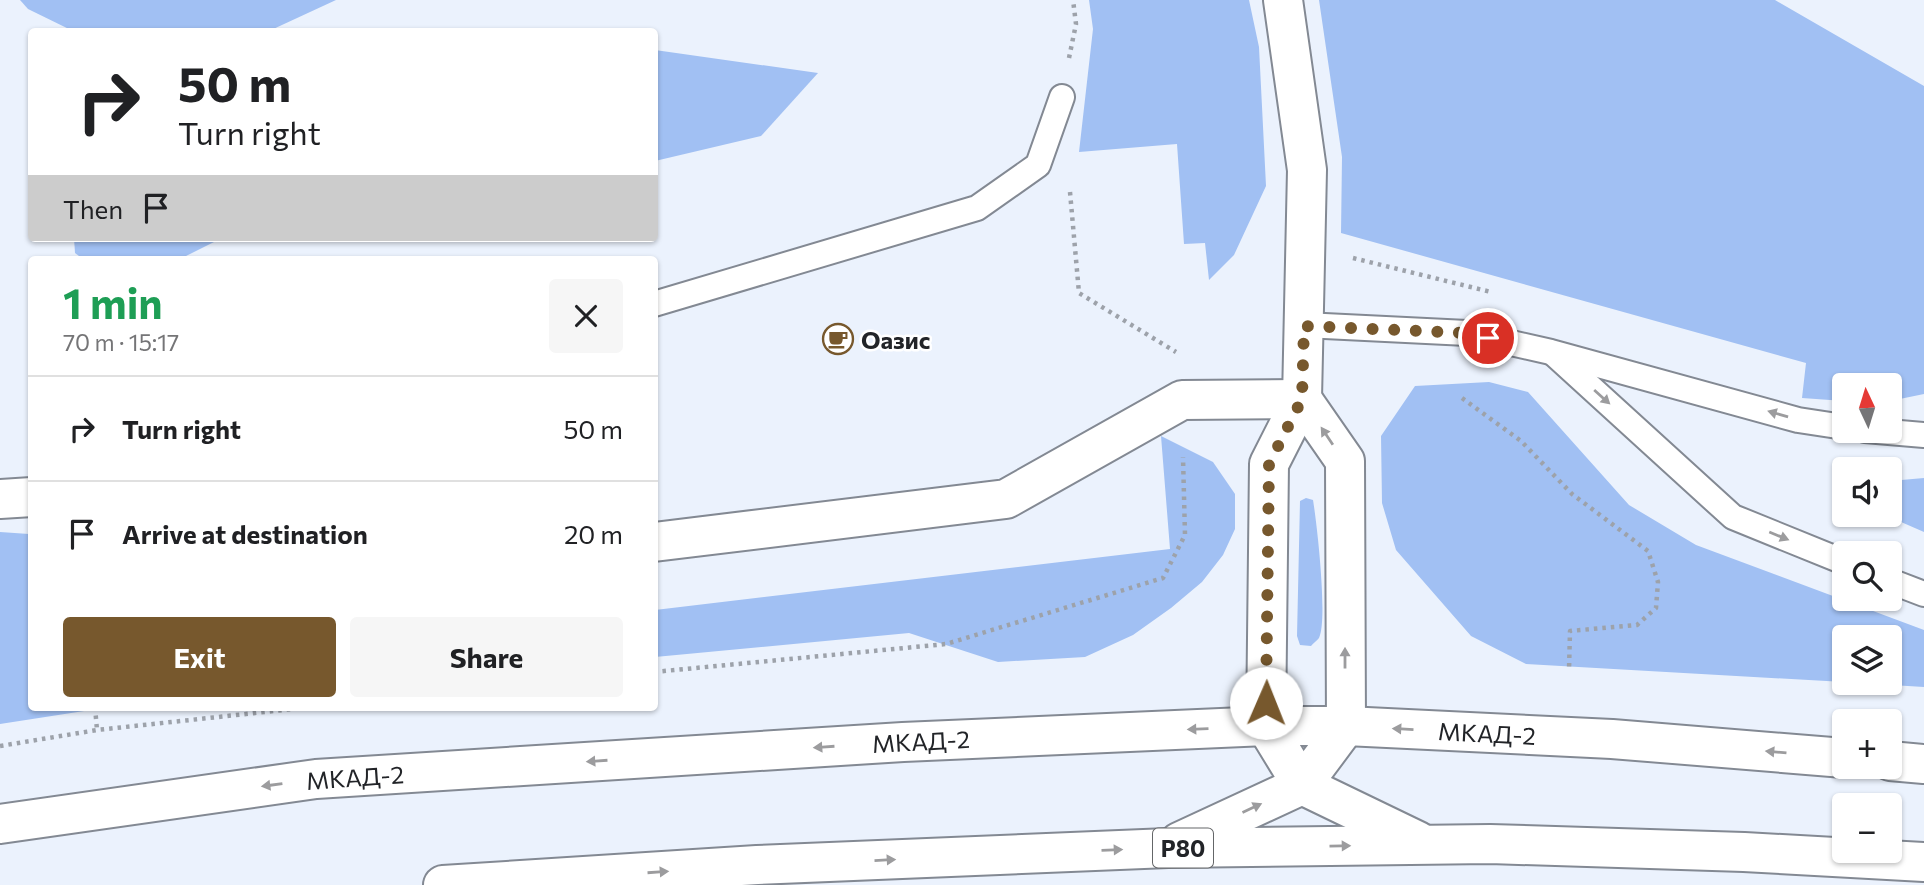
<!DOCTYPE html>
<html lang="en">
<head>
<meta charset="utf-8">
<style>
  body { margin:0; font-family:Commissioner,sans-serif; background:#f6f6f6; color:#202124; height:100vh; display:flex; flex-direction:column; font-size:26px; white-space:nowrap }
  * { box-sizing:border-box; margin:0 }
  p { font-size:23px; color:#757577 }
  .icon { flex:none; width:38px; height:38px; fill:none; stroke:currentColor; stroke-width:2; stroke-linecap:round; stroke-linejoin:round }
  .map { position:relative; flex:1; overflow:hidden }
  .panel { position:absolute; left:28px; top:256px; width:630px; height:455px; display:flex; flex-direction:column; background:#fff; border-radius:7px; box-shadow:0 2px 5px #0004 }
  .panel>* { flex:none }
  .top-card { position:absolute; left:28px; top:28px; width:630px; height:214px; border-radius:7px; box-shadow:0 2px 5px #0004; background:#fff; color:#202124; overflow:hidden }
  .needle { width:46px; rotate:356deg }
  .tools { position:absolute; left:1832px; top:373px; display:grid; gap:14px }
  .tools a { display:grid; place-items:center; width:70px; height:70px; border-radius:7px; background:#fff; box-shadow:0 2px 5px #0004; font-size:35px }
  .pin { position:absolute; display:grid; place-items:center; width:60px; height:60px; color:#fff; margin:-30px; border:4px solid #fff; border-radius:50%; box-shadow:0 2px 7px #0007 }
  .me { position:absolute; width:77px; margin:-38px; rotate:1deg; stroke-linejoin:round; filter:drop-shadow(0 0 5px #0008) }
  .turn { display:flex; align-items:center; gap:24px; height:147px; padding:0 35px; font-size:32px }
  .turn .icon { width:91px; height:91px; stroke-width:2.5 }
  .turn b { display:block; font-size:49px; line-height:60px }
  .then { display:flex; align-items:center; height:66px; padding:0 35px; background:#0003; gap:14px; font-size:26px }
  .round { display:grid; place-items:center; flex:none; width:74px; height:74px; border-radius:7px; background:#f6f6f6 }
  .head { display:flex; align-items:center; justify-content:space-between; height:119px; padding:0 35px }
  h1 { font-size:42px; font-weight:700; line-height:52px; color:#1e9e55 }
  .cta { display:flex; gap:14px; margin-top:auto; padding:14px 35px }
  .cta a { flex:1; height:80px; border-radius:7px; background:#77582d; color:#fff; font-size:28px; font-weight:700; line-height:80px; text-align:center }
  .cta a+a { background:#f6f6f6; color:#202124 }
  ul { padding:0; list-style:none }
  li { display:flex; align-items:center; gap:21px; height:105px; padding:0 35px; border-top:2px solid #e0e0e0 }
  li div { flex:1 }
  li b { display:block; font-size:26px }
  li em { font-style:normal }
  .map>svg:first-child { display:block }
  .green { fill:#a1c0f3 }
  .lines { fill:none; stroke-linecap:round; stroke-linejoin:round }
  .lane-casing { stroke:#838993; stroke-width:28 }
  .street-casing { stroke:#838993; stroke-width:42 }
  .highway-casing { stroke:#838993; stroke-width:42 }
  .path { stroke:#9da2aa; stroke-width:4.5; stroke-dasharray:3.5 5; stroke-linecap:butt }
  .lane { stroke:#fff; stroke-width:24 }
  .street { stroke:#fff; stroke-width:38 }
  .highway { stroke:#fff; stroke-width:38 }
  .oneway { fill:#9c9c9e }
  .route { stroke:#77582d; stroke-width:12; stroke-dasharray:0 21.6 }
  .labels { text-anchor:middle; dominant-baseline:central; stroke-width:5; stroke-linejoin:round; paint-order:stroke }
  .shield { fill:#fff; stroke:#646668; stroke-width:2 }
  .shield-label { font-size:23px; font-weight:bold; fill:#222428 }
  .poi-label { font-size:24px; font-weight:bold; fill:#222428; stroke:#fff; text-anchor:start }
  .street-label { font-size:24px; fill:#222428; stroke:#fff }
</style>
</head>
<body>
<div class="map">
<svg width="1924" height="885" viewBox="0 0 1924 885">
  <rect width="100%" height="100%" fill="#ebf2fd"/>
  <!-- green -->
  <g class="green">
    <polygon points="20,0 336,0 269,31 75,32 28,9"/>
    <polygon points="1089,0 1249,0 1259,47 1266,186 1234,255 1209,280 1205,243 1184,244 1177,144 1079,152 1093,29"/>
    <polygon points="1319,0 1775,0 1924,86 1924,394 1890,401 1890,385 1844,385 1844,401 1802,398 1806,363 1341,233 1342,157"/>
    <polygon points="655,50 818,73 761,136 655,161"/>
    <polygon points="74,238 222,238 180,259 83,259 75,253"/>
    <polygon points="1489,382 1528,392 1629,505 1696,545 1924,630 1924,687 1859,683 1890,682 1890,637 1844,637 1844,682 1526,664 1471,636 1396,550 1382,503 1381,436 1415,386"/>
    <polygon points="1161,436 1213,462 1235,494 1235,529 1223,555 1202,582 1171,608 1133,635 1085,657 998,662 909,633 655,657 655,610 1170,549"/>
    <polygon points="1924,478 1924,532 1885,515 1890,514 1890,481"/>
    <path d="M1306 498 1313 500C1317 524 1328 620 1319 638 1317 641 1313 643 1311 646L1300 645 1297 636 1300 501Z"/>
    <polygon points="0,532 29,534 31,537 32,707 110,707 0,724"/>
  </g>
  <g class="lines">
    <!-- lane casing -->
    <g class="lane-casing">
      <g id="lane">
        <polyline points="654,304 977,208 1038,165 1062,97"/>
        <polyline points="1304,325 1467,333 1551,352 1798,420 1844,427"/>
        <polyline points="1554,354 1733,517 1844,562"/>
        <polyline points="1865,430 1924,435"/>
        <polyline points="1890,581 1924,594"/>
      </g>
    </g>
    <!-- street casing -->
    <g class="street-casing">
      <g id="street">
        <polyline points="1302,399 1345,461 1346,726"/>
        <polyline points="0,499 32,497"/>
        <polyline points="654,542 1006,499 1182,400 1302,399"/>
        <polyline points="1266,726 1269,464 1302,399 1307,170 1283,0"/>
      </g>
    </g>
    <!-- highway casing -->
    <g class="highway-casing">
      <g id="highway">
        <polyline points="1266,726 1302,785 1418,841"/>
        <polyline points="1890,761 1924,764"/>
        <polyline points="0,824 316,779 903,742 1266,726 1346,726 1612,739 1844,758"/>
        <polyline points="1179,842 1302,785 1346,726"/>
        <polyline points="443,885 757,865 1168,848 1490,844 1744,852 1924,862"/>
      </g>
    </g>
    <!-- path -->
    <g class="path">
      <polyline points="1069,58 1076,24 1073,0"/>
      <polyline points="1070,192 1079,293 1176,352"/>
      <polyline points="1353,258 1491,292"/>
      <polyline points="1462,398 1521,441 1572,494 1648,551 1658,582 1656,608 1637,625 1570,631 1569,670"/>
      <polyline points="654,672 946,644 1163,578 1185,535 1183,457"/>
      <polyline points="95,707 97,730"/>
      <polyline points="0,746 97,730 311,707"/>
    </g>
    <!-- lane -->
    <use href="#lane" class="lane"/>
    <!-- street -->
    <use href="#street" class="street"/>
    <!-- highway -->
    <use href="#highway" class="highway"/>
  </g>
  <!-- one-way arrows -->
  <defs><path id="oneway-solid" d="M-6-.8H1V-3.2L6.5 0L1 3.2V.8H-6Z" transform="scale(1.75)"/></defs>
  <g class="oneway">
    <use href="#oneway-solid" transform="translate(1602 397) rotate(42)"/>
    <use href="#oneway-solid" transform="translate(1778 414) rotate(-164)"/>
    <use href="#oneway-solid" transform="translate(1327 436) rotate(-124)"/>
    <use href="#oneway-solid" transform="translate(1779 536) rotate(22)"/>
    <use href="#oneway-solid" transform="translate(1345 658) rotate(-90)"/>
    <use href="#oneway-solid" transform="translate(1198 729) rotate(178)"/>
    <use href="#oneway-solid" transform="translate(1403 729) rotate(-177)"/>
    <use href="#oneway-solid" transform="translate(824 747) rotate(176)"/>
    <use href="#oneway-solid" transform="translate(1776 752) rotate(-175)"/>
    <use href="#oneway-solid" transform="translate(597 761) rotate(176)"/>
    <use href="#oneway-solid" transform="translate(272 785) rotate(172)"/>
    <use href="#oneway-solid" transform="translate(1252 808) rotate(-25)"/>
    <use href="#oneway-solid" transform="translate(1340 846) rotate(-1)"/>
    <use href="#oneway-solid" transform="translate(1112 850) rotate(-2)"/>
    <use href="#oneway-solid" transform="translate(885 860) rotate(-3)"/>
    <use href="#oneway-solid" transform="translate(658 872) rotate(-4)"/>
  </g>
  <g class="lines">
    <!-- route -->
    <polyline class="route" points="1266,703 1269,464 1302,399 1304,326 1467,333 1488,338"/>
  </g>
  <!-- icons -->
  <defs>
    <g id="cafe-ring" transform="scale(1.575)"><circle r="9.5" fill="#fff" stroke="#77582d" stroke-width="1.5"/><path d="M-5.5-4.5H6V0H3Q3 3.5 0 3.5H-2.5Q-5.5 3.5-5.5 0ZM3-3.2v2h1.7v-2ZM-6 4.5H4V6H-6Z" fill="#77582d"/></g>
  </defs>
  <g fill-rule="evenodd">
    <use href="#cafe-ring" x="838" y="339"/>
  </g>
  <g class="labels">
    <!-- shield labels -->
    <rect class="shield" x="1153" y="828.5" width="60" height="39" rx="5"/>
    <g class="shield-label">
      <text x="1183" y="848">Р80</text>
    </g>
    <!-- poi labels -->
    <g class="poi-label">
      <text x="861" y="339">Оазис</text>
    </g>
    <!-- street labels -->
    <g class="street-label">
      <text transform="translate(1487 733) rotate(3)">МКАД-2</text>
      <text transform="translate(921 741) rotate(-3)">МКАД-2</text>
      <text transform="translate(355 777) rotate(-4)">МКАД-2</text>
    </g>
  </g>
</svg>
<div class="tools">
<a><svg class="needle" viewBox="-14 -14 28 28"><path d="M0-13l5 13h-10z" fill="#e53935"/><path d="M0 13l5-13h-10z" fill="#757577"/></svg></a>
<a><svg class="icon" aria-label="sound" viewBox="0 0 24 24"><path d="M4 9h4l5-4v14l-5-4H4zM17 9q2 3 0 6"/></svg></a>
<a><svg class="icon" aria-label="search" viewBox="0 0 24 24"><circle cx="10" cy="10" r="6"/><path d="M15 15l6 6"/></svg></a>
<a><svg class="icon" aria-label="layers" viewBox="0 0 24 24"><path d="M12 4l9 5-9 5-9-5zM3 14l9 5 9-5"/></svg></a>
<a>+</a>
<a>−</a>
</div>
<div class="pin" style="left:1488px;top:338px;background:#d93025"><svg class="icon" aria-label="arrive" viewBox="0 0 24 24"><path d="M6 21V4h12l-3 4 3 4H6"/></svg></div>
<svg class="me" style="left:1266px;top:703px" viewBox="-20 -20 40 40"><circle r="19" fill="#fff"/><path d="M0-13L10 11 0 6-10 11z" fill="#77582d"/></svg>
<div class="top-card">
<div class="turn"><svg class="icon" aria-label="right" viewBox="0 0 24 24"><path d="M7 20v-9h11M14 6l5 5-5 5"/></svg><div><b>50 m</b>Turn right</div></div>
<div class="then">Then<svg class="icon" aria-label="arrive" viewBox="0 0 24 24"><path d="M6 21V4h12l-3 4 3 4H6"/></svg></div>
</div>
<section class="panel">
<div class="head"><div><h1>1 min</h1><p>70 m · 15:17</p></div><a class="round"><svg class="icon" aria-label="close" viewBox="0 0 24 24"><path d="M6 6l12 12M18 6L6 18"/></svg></a></div>
<ul>
<li><svg class="icon" aria-label="right" viewBox="0 0 24 24"><path d="M7 20v-9h11M14 6l5 5-5 5"/></svg><div><b>Turn right</b></div><em>50 m</em></li>
<li><svg class="icon" aria-label="arrive" viewBox="0 0 24 24"><path d="M6 21V4h12l-3 4 3 4H6"/></svg><div><b>Arrive at destination</b></div><em>20 m</em></li>
</ul>
<div class="cta"><a>Exit</a><a>Share</a></div>
</section>
</div>
</body>
</html>
